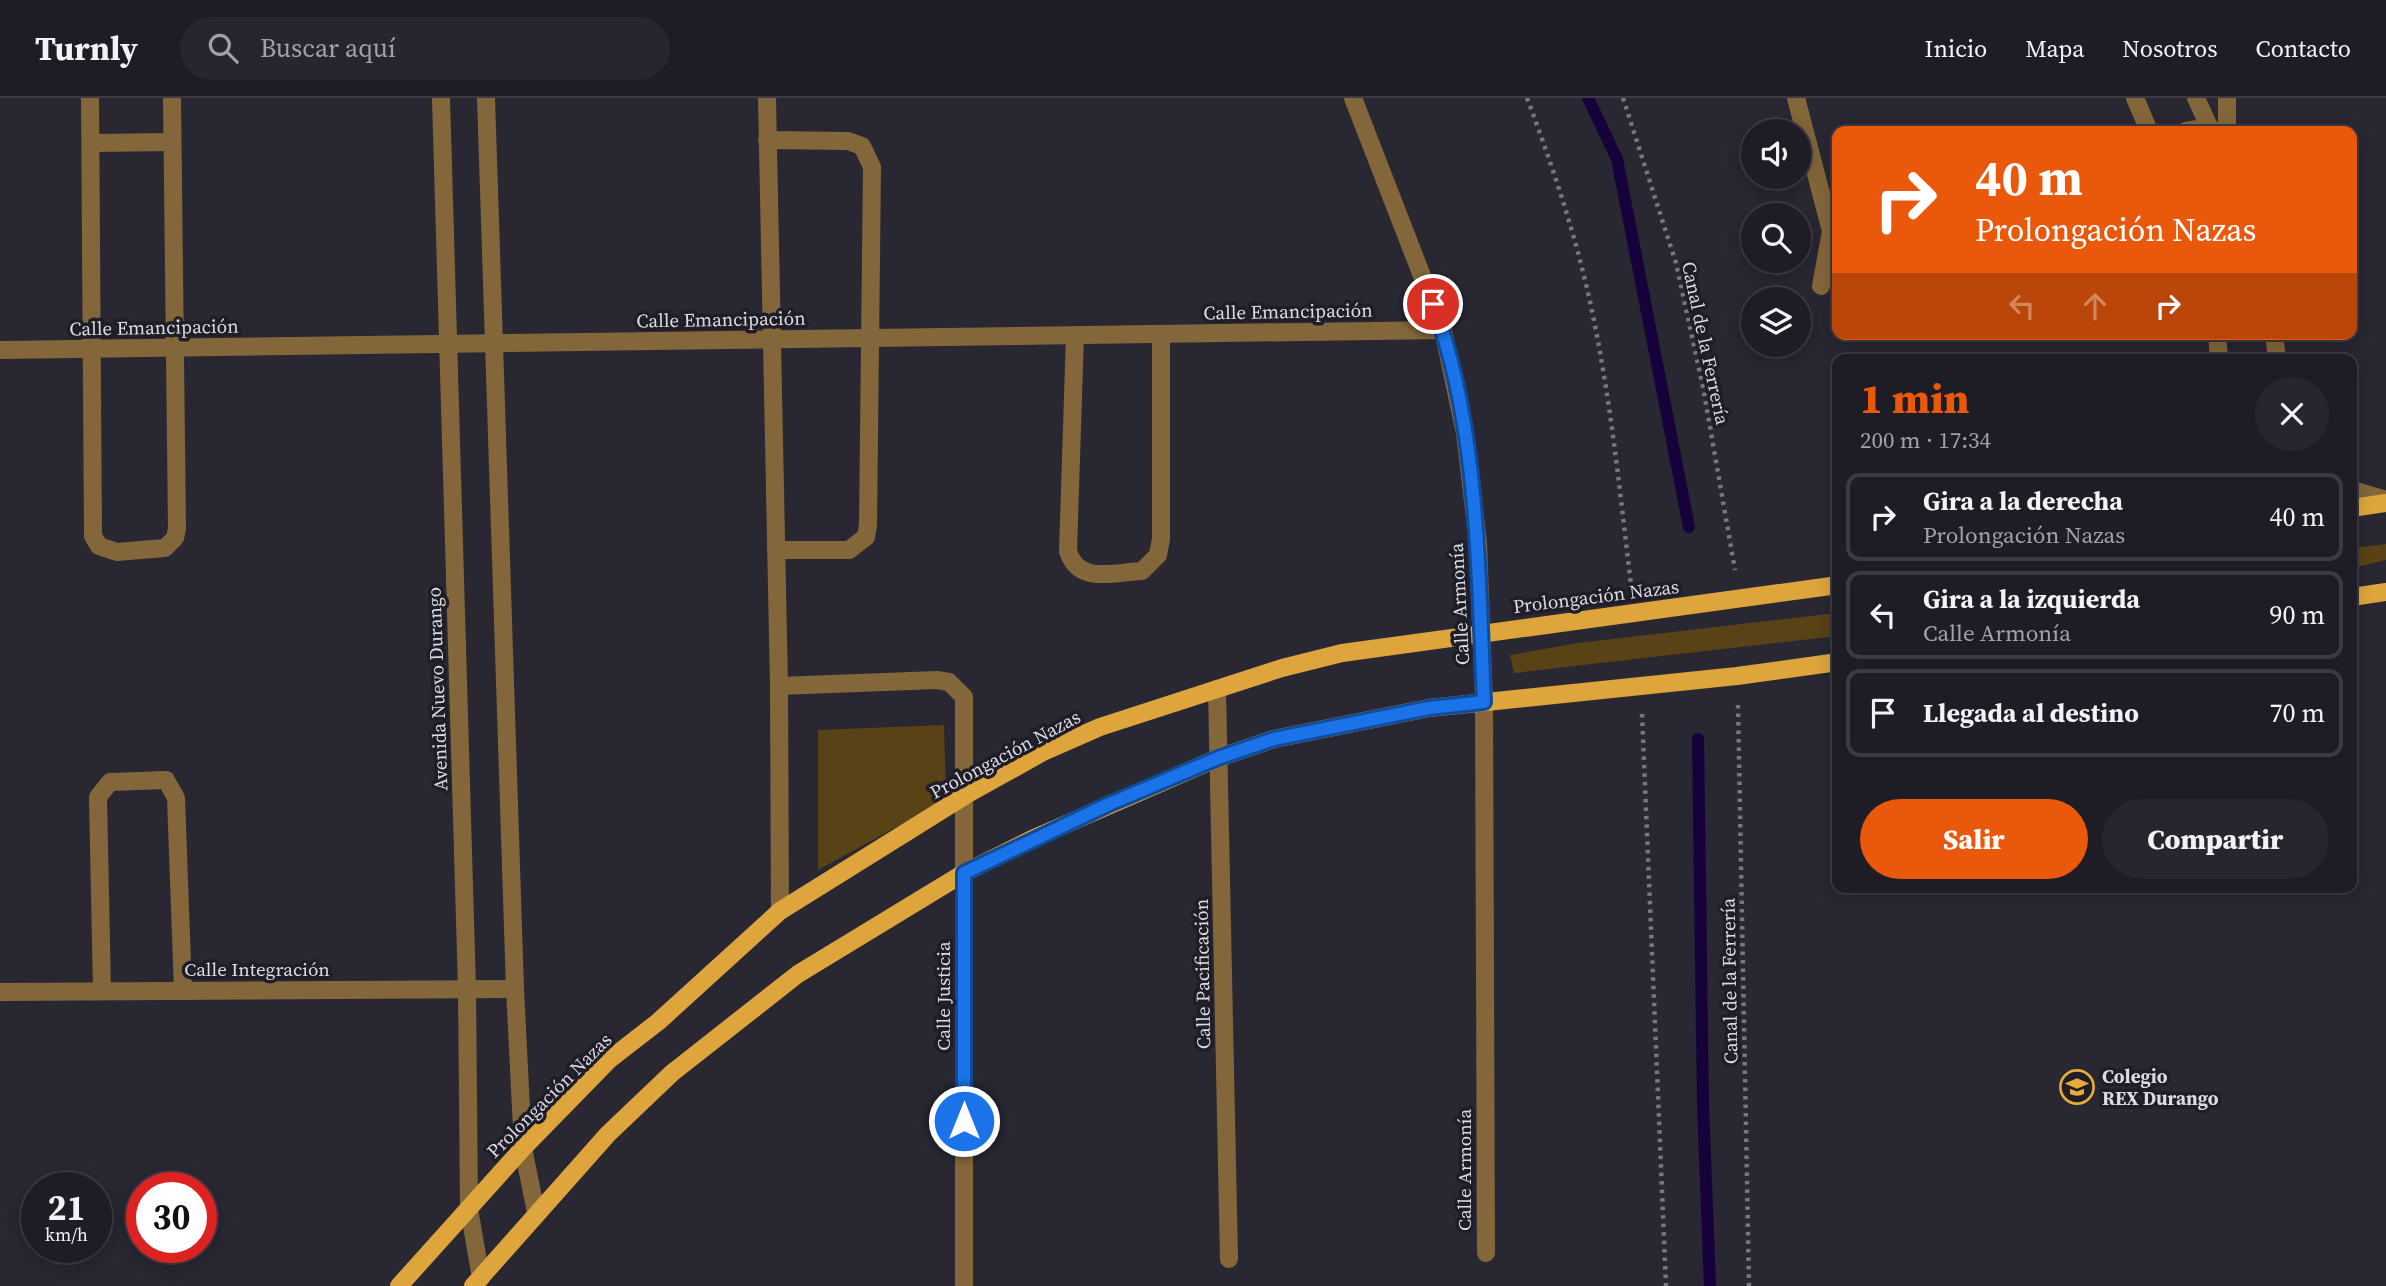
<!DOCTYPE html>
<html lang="es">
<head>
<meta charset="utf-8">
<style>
  body { margin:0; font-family:"Source Serif 4",serif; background:#26262e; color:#f1f3f6; height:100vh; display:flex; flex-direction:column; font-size:26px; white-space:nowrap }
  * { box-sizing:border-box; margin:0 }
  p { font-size:23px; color:#a1a2a7 }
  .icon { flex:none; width:38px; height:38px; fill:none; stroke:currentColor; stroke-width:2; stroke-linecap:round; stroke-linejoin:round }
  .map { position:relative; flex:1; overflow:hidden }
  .side { position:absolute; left:1832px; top:256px; width:525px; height:539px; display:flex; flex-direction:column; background:#1e1d26; border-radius:14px; box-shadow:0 4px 18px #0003,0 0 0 2px #3c3b43 }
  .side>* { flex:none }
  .hud { position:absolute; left:1832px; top:28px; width:525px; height:214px; border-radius:14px; box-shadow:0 4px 18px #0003,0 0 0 2px #3c3b43; background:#ea580c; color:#fff; overflow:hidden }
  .buttons { position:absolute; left:1741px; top:21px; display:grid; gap:14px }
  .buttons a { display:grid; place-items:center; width:70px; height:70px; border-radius:50%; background:#1e1d26; box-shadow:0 4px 18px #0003,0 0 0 2px #3c3b43; font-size:35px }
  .speed { position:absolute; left:21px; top:1074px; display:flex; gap:14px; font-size:35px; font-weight:700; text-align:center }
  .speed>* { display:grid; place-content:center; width:91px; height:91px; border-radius:50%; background:#1e1d26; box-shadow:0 4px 18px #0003,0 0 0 2px #3c3b43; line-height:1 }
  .speed small { font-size:18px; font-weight:400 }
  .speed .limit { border:10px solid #d22; background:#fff; color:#111 }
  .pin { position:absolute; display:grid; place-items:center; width:60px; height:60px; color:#fff; margin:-30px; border:4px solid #fff; border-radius:50%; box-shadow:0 2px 7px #0007 }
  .me { position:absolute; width:77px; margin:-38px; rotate:0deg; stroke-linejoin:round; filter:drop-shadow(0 0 5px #0008) }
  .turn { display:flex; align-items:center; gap:24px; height:147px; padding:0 28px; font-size:32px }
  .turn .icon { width:91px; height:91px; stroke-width:2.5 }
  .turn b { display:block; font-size:49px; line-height:60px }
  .lanes { display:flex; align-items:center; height:66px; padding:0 28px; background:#0003; justify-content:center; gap:35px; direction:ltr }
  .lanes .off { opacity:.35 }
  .round { display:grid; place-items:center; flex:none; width:74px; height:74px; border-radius:37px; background:#26262e }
  .overview { display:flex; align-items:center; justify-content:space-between; height:119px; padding:0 28px }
  h1 { font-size:42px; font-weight:800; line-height:52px; color:#ea580c }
  .cta { display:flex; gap:14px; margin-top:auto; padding:14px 28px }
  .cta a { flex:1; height:80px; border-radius:42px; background:#ea580c; color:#fff; font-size:28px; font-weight:800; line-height:80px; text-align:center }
  .cta a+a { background:#26262e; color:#f1f3f6 }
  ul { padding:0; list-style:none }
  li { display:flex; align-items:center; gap:21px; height:88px; margin:0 14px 10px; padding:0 14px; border:4px solid #3c3b43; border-radius:14px }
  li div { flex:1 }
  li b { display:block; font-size:26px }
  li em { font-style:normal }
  header { display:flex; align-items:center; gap:42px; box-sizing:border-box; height:98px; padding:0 35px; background:#1e1d26; border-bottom:2px solid #3c3b43 }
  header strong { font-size:33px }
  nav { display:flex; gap:38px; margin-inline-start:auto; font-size:24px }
  .search { width:490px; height:63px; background:#26262e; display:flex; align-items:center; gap:18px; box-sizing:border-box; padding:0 24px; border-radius:38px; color:#a1a2a7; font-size:26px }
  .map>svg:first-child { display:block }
  .green { fill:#5a4217 }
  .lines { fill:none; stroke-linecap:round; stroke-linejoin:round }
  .stream { stroke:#15023a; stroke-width:12 }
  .path { stroke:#787781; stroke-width:4.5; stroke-dasharray:3.5 5; stroke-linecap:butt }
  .minor { stroke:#83673a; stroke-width:18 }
  .major { stroke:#dea53c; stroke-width:18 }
  .route-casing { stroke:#114b97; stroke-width:18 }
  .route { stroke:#1a73e8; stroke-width:12 }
  .labels { text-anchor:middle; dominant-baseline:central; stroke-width:7; stroke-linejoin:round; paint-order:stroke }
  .street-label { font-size:19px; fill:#dbdbe2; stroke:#1f1e28 }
  .poi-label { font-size:19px; font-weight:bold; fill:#dbdbe2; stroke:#1f1e28; text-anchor:start }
</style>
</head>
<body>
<header>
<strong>Turnly</strong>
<div class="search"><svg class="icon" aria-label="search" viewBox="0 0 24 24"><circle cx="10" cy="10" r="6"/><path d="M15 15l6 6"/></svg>Buscar aquí</div>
<nav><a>Inicio</a><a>Mapa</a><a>Nosotros</a><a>Contacto</a></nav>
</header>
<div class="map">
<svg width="2386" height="1188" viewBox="0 0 2386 1188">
  <rect width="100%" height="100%" fill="#282732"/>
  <!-- green -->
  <g class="green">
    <polygon points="2386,446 2386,462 2352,470 2352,450"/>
    <polygon points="1837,515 1837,538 1514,575 1510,557 1578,545"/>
    <polygon points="944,627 946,702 818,772 818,632"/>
  </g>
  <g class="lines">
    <!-- stream -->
    <g class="stream">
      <polyline points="1588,0 1617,61 1689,429"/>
      <polyline points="1698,641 1703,1007 1710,1188"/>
    </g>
    <!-- path -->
    <g class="path">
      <path d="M1527 0C1553 69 1577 141 1592 213 1611 303 1620 395 1631 487"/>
      <polyline points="1623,0 1676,165 1703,289 1735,472"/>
      <polyline points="1738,607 1749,1188"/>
      <polyline points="1642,616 1666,1188"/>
    </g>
    <!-- minor -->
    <g class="minor">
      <polyline points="90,0 93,438 99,448 117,454 165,450 175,440 177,431 172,0"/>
      <polyline points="441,0 467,891 469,1111 481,1180"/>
      <polyline points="486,0 515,891 523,1050 536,1114"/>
      <polyline points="767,0 779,588 780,813"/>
      <polyline points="1353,0 1443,232 1465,335 1478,445 1484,604 1486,1155"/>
      <polyline points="1796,0 1831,133 1821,188"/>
      <polyline points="2135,0 2149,33"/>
      <polyline points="2196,0 2211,33"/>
      <polyline points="2227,0 2227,33"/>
      <polyline points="2186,33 2210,29"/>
      <polyline points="767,42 848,43 862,48 872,69 868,427 866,439 849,452 776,452"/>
      <polyline points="91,45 172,44"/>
      <polyline points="2217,236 2219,261"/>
      <polyline points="2274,236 2277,261"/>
      <path d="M1075 237 1068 453C1078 487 1114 474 1142 473L1158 457 1161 441V236"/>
      <polyline points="0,252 1443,232"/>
      <polyline points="2352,392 2386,402"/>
      <polyline points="779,588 937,582 949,584 964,599 964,1188"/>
      <polyline points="1217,591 1229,1161"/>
      <polyline points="102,893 98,699 110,684 166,682 176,700 183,893"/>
      <polyline points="0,894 515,891"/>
    </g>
    <!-- major -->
    <g class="major">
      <polyline points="2352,410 2386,405"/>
      <polyline points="2352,499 2386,494"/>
      <polyline points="399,1188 523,1050 609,962 658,924 780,813 966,697 1043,654 1100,629 1282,570 1342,555 1838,487"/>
      <polyline points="473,1188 608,1036 672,975 798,876 964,775 1032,741 1218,660 1274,641 1429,610 1737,578 1838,564"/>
    </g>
  </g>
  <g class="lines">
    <!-- route casing -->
    <g class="route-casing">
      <path id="route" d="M964 1023V775L1107 707 1218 660 1274 641 1429 610 1484 604C1478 475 1479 327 1433 206"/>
    </g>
    <!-- route -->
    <use href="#route" class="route"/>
  </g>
  <!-- icons -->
  <defs>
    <g id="school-ring" transform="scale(1.75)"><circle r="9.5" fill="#1f1e28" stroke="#e8ab37" stroke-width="1.5"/><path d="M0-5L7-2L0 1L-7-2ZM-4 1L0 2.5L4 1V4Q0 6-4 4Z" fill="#e8ab37"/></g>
  </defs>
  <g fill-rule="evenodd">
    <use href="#school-ring" x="2077" y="989"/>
  </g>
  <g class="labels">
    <!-- street labels -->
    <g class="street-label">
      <text transform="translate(1288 213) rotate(-1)">Calle Emancipación</text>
      <text transform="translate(721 221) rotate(-1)">Calle Emancipación</text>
      <text transform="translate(154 229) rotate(-1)">Calle Emancipación</text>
      <text transform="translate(1706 245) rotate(78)">Canal de la Ferrería</text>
      <text transform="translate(1596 498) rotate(-7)">Prolongación Nazas</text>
      <text transform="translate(1459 506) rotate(-93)">Calle Armonía</text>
      <text transform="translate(437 591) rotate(-92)">Avenida Nuevo Durango</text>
      <text transform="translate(1005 656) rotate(-28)">Prolongación Nazas</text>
      <text x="257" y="871">Calle Integración</text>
      <text transform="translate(1202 876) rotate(-91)">Calle Pacificación</text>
      <text transform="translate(1729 883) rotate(-91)">Canal de la Ferrería</text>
      <text transform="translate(943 898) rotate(-90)">Calle Justicia</text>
      <text transform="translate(549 997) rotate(-45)">Prolongación Nazas</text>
      <text transform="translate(1464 1072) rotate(-90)">Calle Armonía</text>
    </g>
    <!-- poi labels -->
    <g class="poi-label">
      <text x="2102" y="978">Colegio<tspan x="2102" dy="22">REX Durango</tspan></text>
    </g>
  </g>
</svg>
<div class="buttons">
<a><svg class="icon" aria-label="sound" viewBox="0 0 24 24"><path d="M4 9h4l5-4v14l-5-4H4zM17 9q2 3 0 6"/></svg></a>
<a><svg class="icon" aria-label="search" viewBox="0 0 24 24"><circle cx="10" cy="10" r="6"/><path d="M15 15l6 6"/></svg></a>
<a><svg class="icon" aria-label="layers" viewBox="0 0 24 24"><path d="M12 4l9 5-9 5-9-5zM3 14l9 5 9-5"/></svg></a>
</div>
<div class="speed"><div>21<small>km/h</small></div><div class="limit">30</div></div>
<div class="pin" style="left:1433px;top:206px;background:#d93025"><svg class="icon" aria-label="arrive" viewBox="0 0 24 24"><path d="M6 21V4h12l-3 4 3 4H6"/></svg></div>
<svg class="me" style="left:964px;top:1023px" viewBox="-20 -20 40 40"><circle r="17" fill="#1a73e8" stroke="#fff" stroke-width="3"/><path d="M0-11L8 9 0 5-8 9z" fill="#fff"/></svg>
<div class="hud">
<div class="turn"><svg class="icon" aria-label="right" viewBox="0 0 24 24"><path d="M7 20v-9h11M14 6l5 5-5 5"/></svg><div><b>40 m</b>Prolongación Nazas</div></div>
<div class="lanes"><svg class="icon off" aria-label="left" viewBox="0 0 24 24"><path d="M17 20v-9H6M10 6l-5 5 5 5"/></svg><svg class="icon off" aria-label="ahead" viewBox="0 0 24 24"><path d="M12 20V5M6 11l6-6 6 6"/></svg><svg class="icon" aria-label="right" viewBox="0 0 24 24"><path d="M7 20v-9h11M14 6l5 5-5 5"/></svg></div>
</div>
<section class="side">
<div class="overview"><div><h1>1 min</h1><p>200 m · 17:34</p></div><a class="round"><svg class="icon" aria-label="close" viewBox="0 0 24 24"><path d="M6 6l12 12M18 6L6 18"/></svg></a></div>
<ul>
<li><svg class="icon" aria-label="right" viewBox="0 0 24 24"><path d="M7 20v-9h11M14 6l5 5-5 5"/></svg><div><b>Gira a la derecha</b><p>Prolongación Nazas</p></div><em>40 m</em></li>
<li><svg class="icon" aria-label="left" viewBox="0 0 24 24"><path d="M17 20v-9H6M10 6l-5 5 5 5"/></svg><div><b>Gira a la izquierda</b><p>Calle Armonía</p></div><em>90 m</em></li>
<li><svg class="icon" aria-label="arrive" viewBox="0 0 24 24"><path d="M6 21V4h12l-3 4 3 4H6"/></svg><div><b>Llegada al destino</b></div><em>70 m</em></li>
</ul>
<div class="cta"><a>Salir</a><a>Compartir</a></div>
</section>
</div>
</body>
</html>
